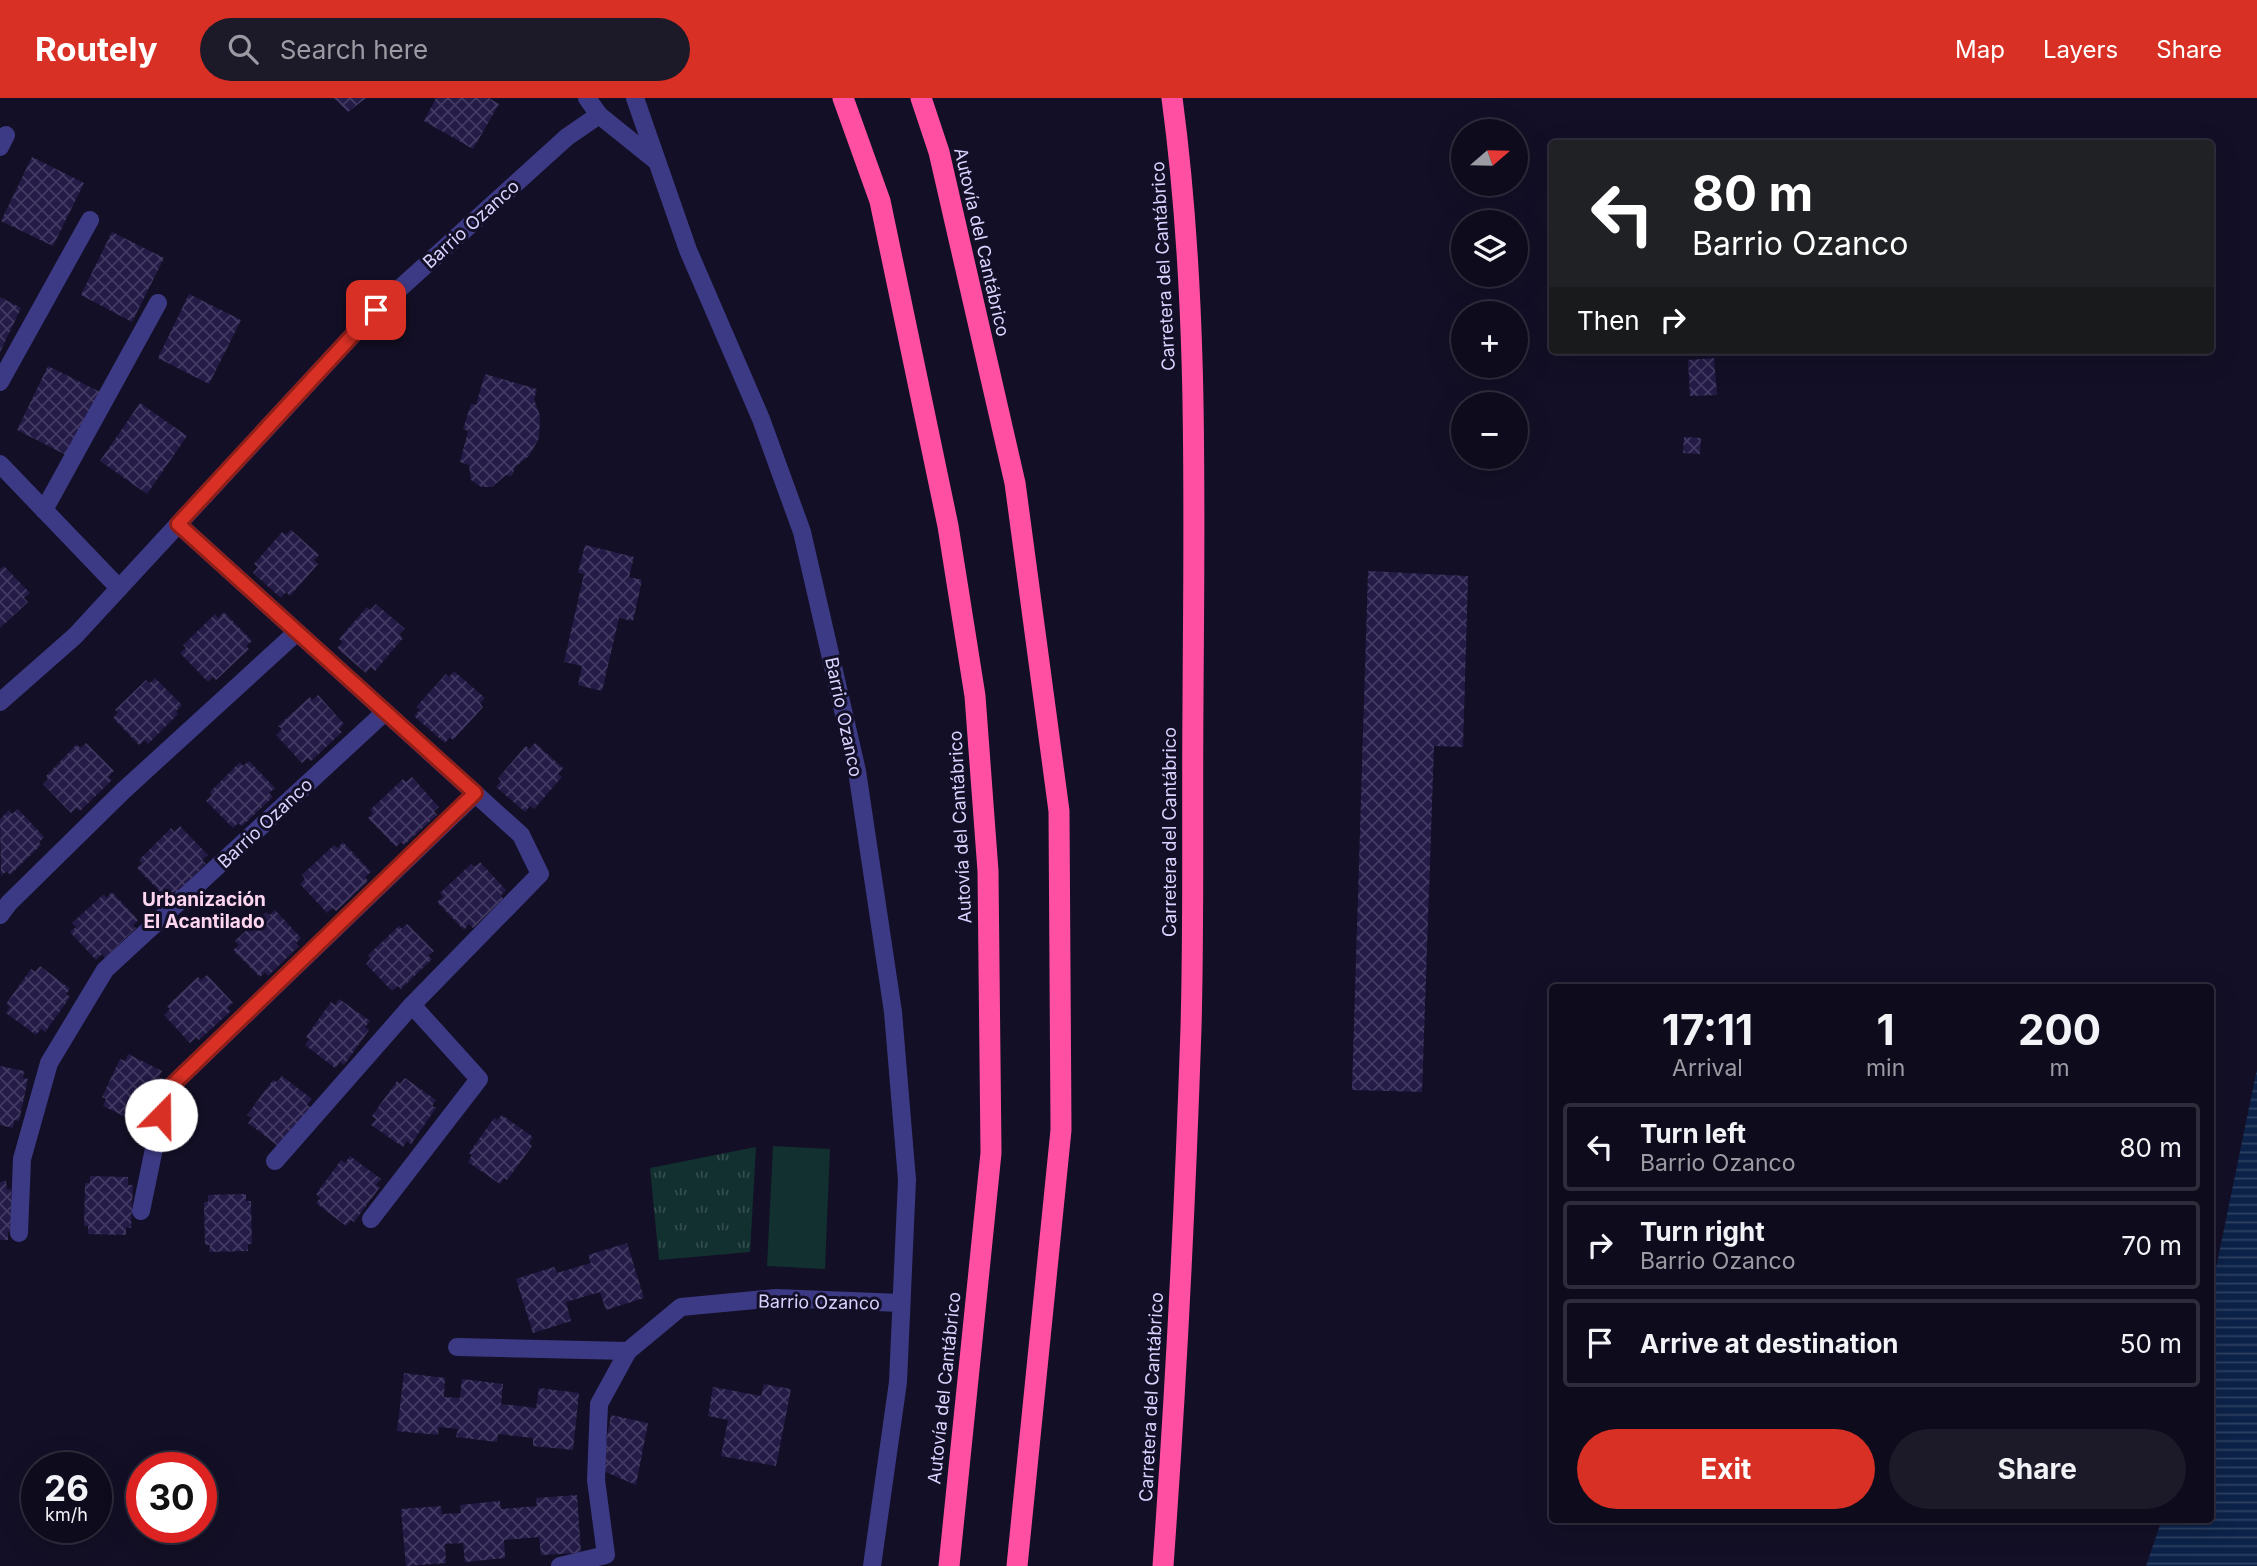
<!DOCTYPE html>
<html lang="en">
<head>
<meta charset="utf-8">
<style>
  body { margin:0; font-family:Inter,sans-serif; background:#1c1929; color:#f1f3f6; height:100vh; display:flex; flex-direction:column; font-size:26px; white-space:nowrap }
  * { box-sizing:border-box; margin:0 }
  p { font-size:23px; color:#9b9ba3 }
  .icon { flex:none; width:38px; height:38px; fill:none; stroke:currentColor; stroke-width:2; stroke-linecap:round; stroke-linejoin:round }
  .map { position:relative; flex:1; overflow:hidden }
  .side { position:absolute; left:1549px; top:886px; width:665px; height:539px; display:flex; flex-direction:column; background:#0e0b1c; border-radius:7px; box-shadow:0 7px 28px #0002,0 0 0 2px #2e2b3b }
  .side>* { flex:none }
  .guide { position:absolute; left:1549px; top:42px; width:665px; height:214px; border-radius:7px; box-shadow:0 7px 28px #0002,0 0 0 2px #2e2b3b; background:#202124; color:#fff; overflow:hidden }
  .needle { width:46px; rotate:70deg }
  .tools { position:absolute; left:1451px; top:21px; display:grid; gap:14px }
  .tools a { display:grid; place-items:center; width:77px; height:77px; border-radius:50%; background:#0e0b1c; box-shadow:0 7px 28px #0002,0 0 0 2px #2e2b3b; font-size:35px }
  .speed { position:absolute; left:21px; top:1354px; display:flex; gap:14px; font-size:35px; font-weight:700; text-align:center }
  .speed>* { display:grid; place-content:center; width:91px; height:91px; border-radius:50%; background:#0e0b1c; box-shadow:0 7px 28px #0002,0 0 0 2px #2e2b3b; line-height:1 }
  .speed small { font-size:18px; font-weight:400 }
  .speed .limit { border:10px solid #d22; background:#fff; color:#111 }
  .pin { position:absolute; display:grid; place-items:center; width:60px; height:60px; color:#fff; margin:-30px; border-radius:14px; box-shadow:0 4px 10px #0006 }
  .me { position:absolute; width:77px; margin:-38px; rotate:22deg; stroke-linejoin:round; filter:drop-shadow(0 0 5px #0008) }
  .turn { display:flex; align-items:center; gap:24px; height:147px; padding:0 28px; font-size:32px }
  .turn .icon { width:91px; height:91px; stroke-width:2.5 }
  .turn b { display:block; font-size:49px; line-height:60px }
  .then { display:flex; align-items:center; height:66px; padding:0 28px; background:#0003; gap:14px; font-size:26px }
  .eta { display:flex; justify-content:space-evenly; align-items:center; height:119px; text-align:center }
  .eta b { font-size:42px; font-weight:700; line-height:49px }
  .button { display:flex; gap:14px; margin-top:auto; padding:14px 28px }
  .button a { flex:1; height:80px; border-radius:42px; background:#d93025; color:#fff; font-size:28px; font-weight:700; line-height:80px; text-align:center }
  .button a+a { background:#1c1929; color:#f1f3f6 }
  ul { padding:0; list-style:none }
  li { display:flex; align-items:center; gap:21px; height:88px; margin:0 14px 10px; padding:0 14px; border:4px solid #2e2b3b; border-radius:7px }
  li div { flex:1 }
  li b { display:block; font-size:26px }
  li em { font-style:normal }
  header { display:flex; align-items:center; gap:42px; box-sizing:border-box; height:98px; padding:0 35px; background:#d93025; color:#fff }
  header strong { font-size:33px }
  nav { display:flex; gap:38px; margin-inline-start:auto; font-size:24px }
  .search { width:490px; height:63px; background:#1c1929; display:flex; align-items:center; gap:18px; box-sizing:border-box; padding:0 24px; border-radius:38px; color:#9b9ba3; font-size:26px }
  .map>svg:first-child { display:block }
  .grass { fill:#12302f }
  .park { fill:url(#park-tufts) }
  .water { fill:url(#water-rules) }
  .building { fill:url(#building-cross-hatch) }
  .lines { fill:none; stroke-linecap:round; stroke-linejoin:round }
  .street { stroke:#3d3a85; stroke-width:18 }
  .highway { stroke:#ff4fa3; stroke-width:21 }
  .route-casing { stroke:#8d1f18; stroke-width:18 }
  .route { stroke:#d93025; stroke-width:12 }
  .labels { text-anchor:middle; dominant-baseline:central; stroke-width:6; stroke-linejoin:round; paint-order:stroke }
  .street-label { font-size:18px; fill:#d9d4ff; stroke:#130f26 }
  .neighbourhood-label { font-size:19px; font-weight:bold; fill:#ffd6f0; stroke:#130f26 }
</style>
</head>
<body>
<header>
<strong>Routely</strong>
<div class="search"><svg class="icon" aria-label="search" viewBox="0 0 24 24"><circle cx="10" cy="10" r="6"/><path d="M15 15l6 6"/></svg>Search here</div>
<nav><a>Map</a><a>Layers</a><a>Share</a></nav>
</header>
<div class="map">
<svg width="2257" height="1468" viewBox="0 0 2257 1468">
  <defs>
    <pattern id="park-tufts" width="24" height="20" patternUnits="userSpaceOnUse" patternTransform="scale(1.75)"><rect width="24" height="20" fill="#12302f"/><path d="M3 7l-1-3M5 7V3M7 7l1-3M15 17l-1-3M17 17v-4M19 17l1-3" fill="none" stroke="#344d4e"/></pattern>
    <pattern id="water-rules" width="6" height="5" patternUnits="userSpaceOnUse" patternTransform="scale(1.75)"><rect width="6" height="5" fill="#0c2248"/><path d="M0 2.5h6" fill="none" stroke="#2f4163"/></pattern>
    <pattern id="building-cross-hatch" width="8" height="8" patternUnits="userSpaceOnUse" patternTransform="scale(1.75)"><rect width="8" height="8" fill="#241b47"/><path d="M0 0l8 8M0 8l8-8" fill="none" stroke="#433b63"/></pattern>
  </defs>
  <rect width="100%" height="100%" fill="#130f26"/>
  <!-- grass -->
  <polygon class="grass" points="773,1048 830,1051 825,1171 767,1168"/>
  <!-- park -->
  <polygon class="park" points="756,1049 750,1154 659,1162 650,1070"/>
  <!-- water -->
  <polygon class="water" points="2257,971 2257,1468 2146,1468 2162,1421 2210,1421 2210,1199"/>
  <!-- building -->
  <g class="building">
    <polygon points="334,0 366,0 348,14"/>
    <polygon points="436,0 489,0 499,6 473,51 424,23"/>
    <polygon points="32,59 84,85 53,148 1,123"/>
    <polygon points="112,134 164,160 132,224 81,197"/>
    <polygon points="189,196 241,222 209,286 158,260"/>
    <polygon points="0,199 21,210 0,254"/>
    <polygon points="1714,260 1717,297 1690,298 1688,262"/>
    <polygon points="48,268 100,294 68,358 17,332"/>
    <polygon points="485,276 537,291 534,301 540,318 539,340 529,358 515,369 512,378 506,377 492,389 481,389 471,382 469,367 460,364 468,333 463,331 471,306 476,307"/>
    <polygon points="140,305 187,338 147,396 100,363"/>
    <polygon points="1684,339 1701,340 1700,356 1683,355"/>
    <polygon points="291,432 319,457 314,462 318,466 290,498 286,494 281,500 253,475 258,469 254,466 282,434 286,437"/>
    <polygon points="585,447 634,459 629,479 642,482 633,523 619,520 602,593 578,587 582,568 564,564 584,476 578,475"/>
    <polygon points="4,468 30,495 24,500 28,504 0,530 0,471"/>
    <polygon points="1368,473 1468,478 1463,649 1434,648 1422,994 1352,992"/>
    <polygon points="376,506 405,531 399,537 403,540 375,573 371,569 366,575 337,550 343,544 339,541 367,509 370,512"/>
    <polygon points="224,514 252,543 246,548 249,551 216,582 213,579 208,584 180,555 186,550 183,547 215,516 218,520"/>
    <polygon points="454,573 485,600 480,605 483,609 453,642 450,639 445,645 414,618 420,612 416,609 446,576 449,579"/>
    <polygon points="155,580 182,607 176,613 178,616 148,646 145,642 139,647 113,620 118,614 115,612 146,582 150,585"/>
    <polygon points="318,597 344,626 339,631 342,634 311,663 307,660 302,665 276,637 282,631 278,628 310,599 312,602"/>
    <polygon points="86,645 114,673 108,679 112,682 80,713 76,710 71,715 43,686 48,681 46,678 77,646 80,650"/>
    <polygon points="535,645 563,670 558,676 562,679 534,711 530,708 525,714 496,689 501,683 498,680 526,648 529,651"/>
    <polygon points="249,663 275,690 269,695 273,699 242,728 238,725 233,730 206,703 212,697 210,694 240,664 243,668"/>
    <polygon points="412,679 439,709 434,713 437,717 404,747 401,744 396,749 368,720 373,715 370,712 403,681 406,684"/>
    <polygon points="18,711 44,739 39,744 41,747 10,777 7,773 1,778 0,721 9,712 12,716"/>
    <polygon points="180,728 208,757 202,762 206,766 174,797 171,793 165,799 137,770 142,765 139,762 171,730 174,734"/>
    <polygon points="343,744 371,774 365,779 368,783 336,813 333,810 327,815 300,786 305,781 302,777 334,747 338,750"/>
    <polygon points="480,764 506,792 501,797 503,801 473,830 469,826 464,832 437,804 443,799 440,795 471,766 474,769"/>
    <polygon points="112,794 138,822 133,827 136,830 105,860 102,856 96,862 70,834 76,829 72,825 104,796 106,800"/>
    <polygon points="275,812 301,840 296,845 299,848 268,878 265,874 260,879 233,852 239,847 235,843 266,814 270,817"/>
    <polygon points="407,826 434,853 428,858 432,861 401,891 398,888 392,893 366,866 371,860 368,857 399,828 402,831"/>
    <polygon points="40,868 70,891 66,896 70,899 45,934 41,931 36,937 6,915 10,909 6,906 31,871 35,874"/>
    <polygon points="207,877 233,905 227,910 231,913 199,942 196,939 190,945 164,917 170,911 167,908 198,879 201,882"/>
    <polygon points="339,901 370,923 365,929 369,932 344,967 340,964 335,970 305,947 309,941 306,939 331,904 335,907"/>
    <polygon points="128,956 162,973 159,979 163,981 145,1020 141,1018 138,1025 103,1008 106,1001 102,999 120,961 125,963"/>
    <polygon points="0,968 24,973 23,980 28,981 19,1023 14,1022 13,1030 0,1027"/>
    <polygon points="282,978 312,1001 307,1007 311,1010 278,1048 248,1025 252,1020 247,1017 273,982 277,984"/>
    <polygon points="405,980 436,1002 432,1008 436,1010 411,1046 407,1043 403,1049 371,1027 376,1021 372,1018 397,983 400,986"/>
    <polygon points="502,1017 533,1039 529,1045 532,1048 507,1082 504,1080 500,1086 468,1064 472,1057 469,1055 494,1020 497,1022"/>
    <polygon points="350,1058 381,1081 376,1087 380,1089 354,1124 351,1122 346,1128 316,1105 320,1100 316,1096 341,1062 345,1065"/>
    <polygon points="90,1078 128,1079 128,1087 133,1087 131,1130 126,1129 126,1137 88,1136 88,1128 84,1128 85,1085 90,1085"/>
    <polygon points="6,1083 7,1092 11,1091 13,1134 8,1134 8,1142 0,1142 0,1084"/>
    <polygon points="246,1096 246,1103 251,1103 252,1146 248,1146 248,1153 209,1154 210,1147 205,1147 204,1104 208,1104 208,1097"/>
    <polygon points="627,1145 644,1200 606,1212 600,1194 566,1204 571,1223 533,1235 516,1181 554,1169 557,1175 591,1165 588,1157"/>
    <polygon points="404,1275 445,1280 444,1299 460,1300 462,1281 503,1286 501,1306 536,1310 539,1290 579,1295 573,1352 533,1348 533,1340 498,1336 497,1344 456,1339 458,1331 439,1329 438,1337 397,1333"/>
    <polygon points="764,1286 791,1291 776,1368 721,1358 728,1322 708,1318 713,1289 761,1298"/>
    <polygon points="611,1317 648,1325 636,1387 601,1372"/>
    <polygon points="577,1397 581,1455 541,1457 539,1439 504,1442 505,1460 465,1464 463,1445 445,1446 446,1465 406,1468 401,1411 441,1408 442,1416 461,1415 460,1407 500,1403 501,1411 537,1408 536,1400"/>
  </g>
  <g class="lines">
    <!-- street -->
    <g class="street">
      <polyline points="587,0 599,17"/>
      <polyline points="635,0 688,152 761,321 802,434 857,673 893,914 907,1082 898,1284 872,1468"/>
      <polyline points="0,49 6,37"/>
      <polyline points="0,284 90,122"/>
      <polyline points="0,366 119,490"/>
      <polyline points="44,412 158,205"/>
      <polyline points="178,426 521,737 540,776 412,907 275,1063"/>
      <polyline points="0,604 75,538 376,212 567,39 599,17 655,62"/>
      <polyline points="0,817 9,805 123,693 297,534"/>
      <polyline points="141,1113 166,993 475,696"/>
      <polyline points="371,1121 479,981 412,907"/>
      <polyline points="19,1135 22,1061 49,965 105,872 385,614"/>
      <polyline points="457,1249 628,1253"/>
      <polyline points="560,1468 606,1457 596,1382 599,1306 628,1253 681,1209 776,1200 901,1205"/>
    </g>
    <!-- highway -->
    <g class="highway">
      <polyline points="843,0 880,103 948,428 975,598 988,773 991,1055 949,1468"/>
      <polyline points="921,0 939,54 1015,385 1059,713 1061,1032 1017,1468"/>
      <path d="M1163 1468C1176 1289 1185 1109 1191 930 1194 821 1192 713 1193 605 1194 403 1199 200 1172 0"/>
    </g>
  </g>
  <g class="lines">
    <!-- route casing -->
    <g class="route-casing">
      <polyline id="route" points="161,1017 166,993 475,695 178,426 376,212"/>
    </g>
    <!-- route -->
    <use href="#route" class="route"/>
  </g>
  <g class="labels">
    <!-- street labels -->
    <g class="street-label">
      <text transform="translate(471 126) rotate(-42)">Barrio Ozanco</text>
      <text transform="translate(982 144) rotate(77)">Autovía del Cantábrico</text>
      <text transform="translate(1163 168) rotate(-93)">Carretera del Cantábrico</text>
      <text transform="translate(844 619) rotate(78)">Barrio Ozanco</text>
      <text transform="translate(265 725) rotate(-43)">Barrio Ozanco</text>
      <text transform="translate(960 729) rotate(-93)">Autovía del Cantábrico</text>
      <text transform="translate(1169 734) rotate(-90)">Carretera del Cantábrico</text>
      <text transform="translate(819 1204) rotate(1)">Barrio Ozanco</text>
      <text transform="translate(944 1290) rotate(-84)">Autovía del Cantábrico</text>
      <text transform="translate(1151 1299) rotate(-87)">Carretera del Cantábrico</text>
    </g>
    <!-- neighbourhood labels -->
    <g class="neighbourhood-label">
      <text x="204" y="801">Urbanización<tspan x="204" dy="22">El Acantilado</tspan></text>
    </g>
  </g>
</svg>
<div class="tools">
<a><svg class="needle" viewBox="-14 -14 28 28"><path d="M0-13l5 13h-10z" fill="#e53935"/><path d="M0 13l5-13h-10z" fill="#9b9ba3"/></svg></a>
<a><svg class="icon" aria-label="layers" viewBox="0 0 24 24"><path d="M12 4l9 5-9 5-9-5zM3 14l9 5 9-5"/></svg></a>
<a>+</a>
<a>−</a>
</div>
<div class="speed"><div>26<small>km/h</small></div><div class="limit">30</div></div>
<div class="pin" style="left:376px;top:212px;background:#d93025"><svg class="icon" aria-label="arrive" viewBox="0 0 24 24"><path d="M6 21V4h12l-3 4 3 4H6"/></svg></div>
<svg class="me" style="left:161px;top:1017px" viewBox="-20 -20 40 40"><circle r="19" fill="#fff"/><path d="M0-13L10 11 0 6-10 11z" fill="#d93025"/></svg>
<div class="guide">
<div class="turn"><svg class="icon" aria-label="left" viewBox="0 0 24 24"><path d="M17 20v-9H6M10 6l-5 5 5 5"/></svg><div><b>80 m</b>Barrio Ozanco</div></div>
<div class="then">Then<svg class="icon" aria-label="right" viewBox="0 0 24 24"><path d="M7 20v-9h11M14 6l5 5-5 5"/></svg></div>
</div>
<section class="side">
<div class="eta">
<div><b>17:11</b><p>Arrival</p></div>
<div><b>1</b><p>min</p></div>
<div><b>200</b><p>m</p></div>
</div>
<ul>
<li><svg class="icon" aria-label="left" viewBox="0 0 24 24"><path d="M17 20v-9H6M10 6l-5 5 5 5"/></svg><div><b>Turn left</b><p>Barrio Ozanco</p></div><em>80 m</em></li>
<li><svg class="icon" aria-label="right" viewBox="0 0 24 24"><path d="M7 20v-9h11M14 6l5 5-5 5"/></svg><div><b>Turn right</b><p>Barrio Ozanco</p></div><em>70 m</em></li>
<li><svg class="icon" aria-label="arrive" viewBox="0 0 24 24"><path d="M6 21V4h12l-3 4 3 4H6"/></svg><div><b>Arrive at destination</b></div><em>50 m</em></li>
</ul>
<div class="button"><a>Exit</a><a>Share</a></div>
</section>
</div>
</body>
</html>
